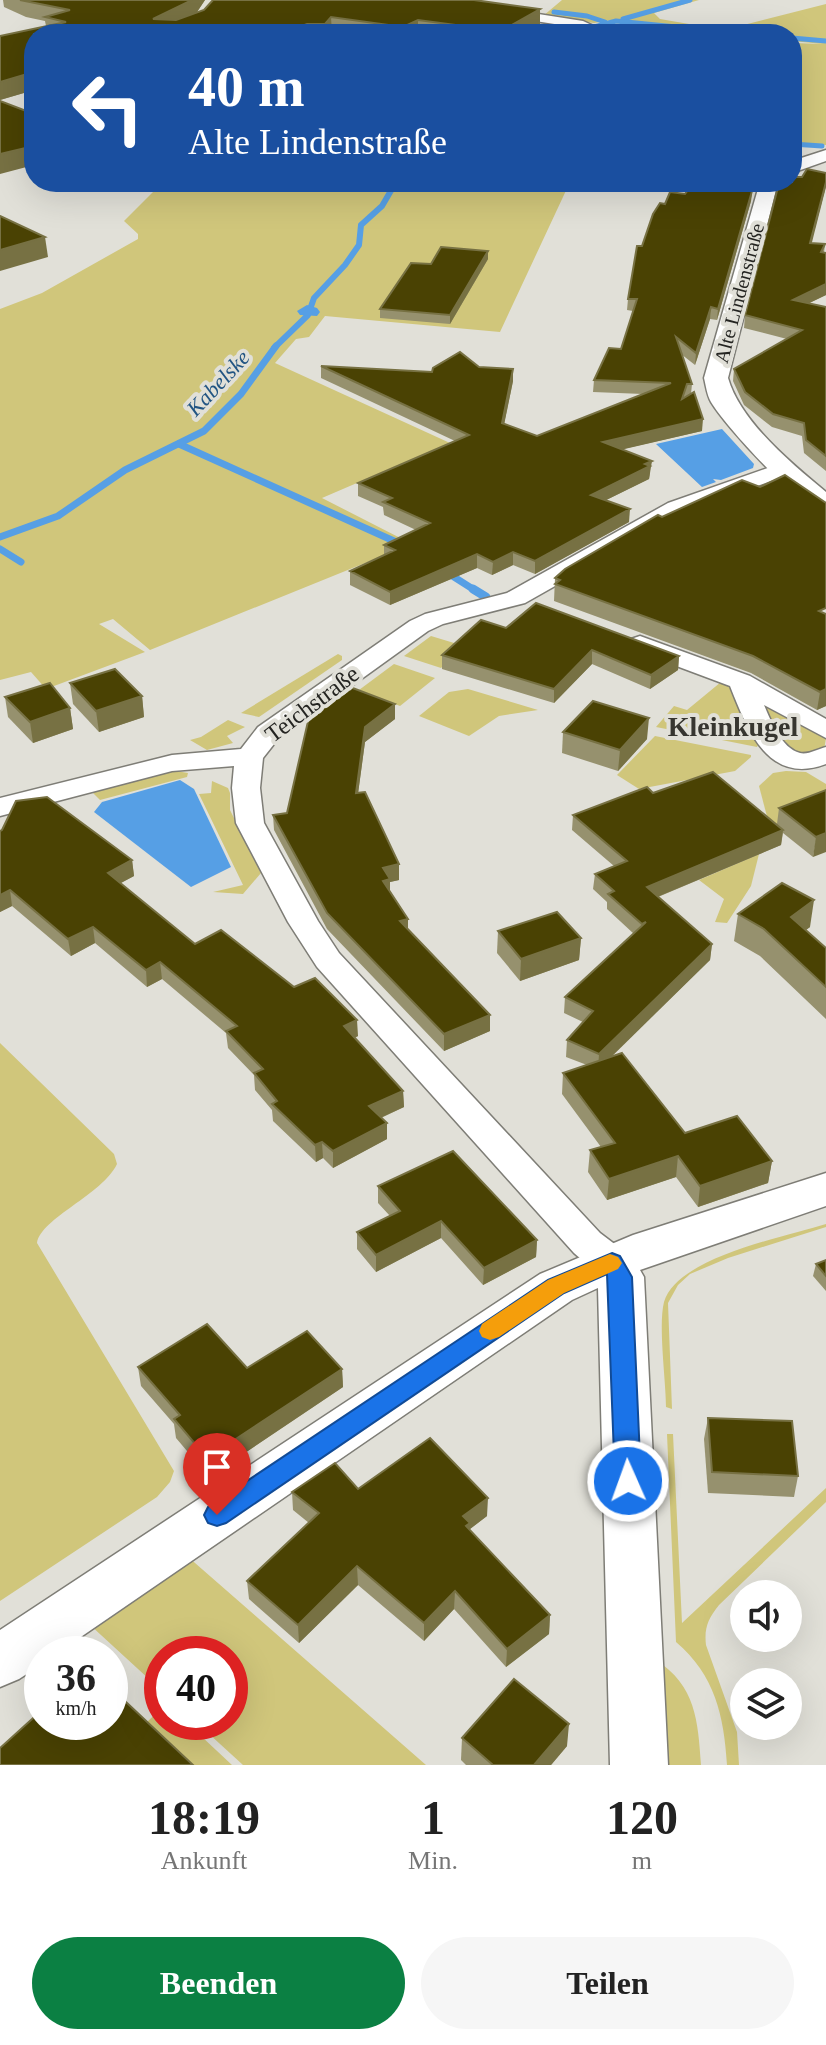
<!DOCTYPE html>
<html lang="de">
<head>
<meta charset="utf-8">
<style>
  body { margin:0; font-family:Georgia,serif; background:#f6f6f6; color:#222; height:100vh; display:flex; flex-direction:column; font-size:30px; white-space:nowrap }
  * { box-sizing:border-box; margin:0 }
  p { font-size:26px; color:#767676 }
  .icon { flex:none; width:44px; height:44px; fill:none; stroke:currentColor; stroke-width:2; stroke-linecap:round; stroke-linejoin:round }
  .map { position:relative; height:1765px; overflow:hidden }
  .sheet { display:flex; flex-direction:column; background:#fff; flex:1 }
  .sheet>* { flex:none }
  .guide { position:absolute; left:24px; top:24px; width:778px; height:168px; border-radius:32px; box-shadow:0 8px 32px #0002; background:#1a4fa0; color:#fff; overflow:hidden }
  .fabs { position:absolute; left:730px; top:1580px; display:grid; gap:16px }
  .fabs a { display:grid; place-items:center; width:72px; height:72px; border-radius:50%; background:#fff; box-shadow:0 8px 32px #0002; font-size:40px }
  .speed { position:absolute; left:24px; top:1636px; display:flex; gap:16px; font-size:40px; font-weight:700; text-align:center }
  .speed>* { display:grid; place-content:center; width:104px; height:104px; border-radius:50%; background:#fff; box-shadow:0 8px 32px #0002; line-height:1 }
  .speed small { font-size:20px; font-weight:400 }
  .speed .limit { border:12px solid #d22; background:#fff; color:#111 }
  .pin { position:absolute; display:grid; place-items:center; width:68px; height:68px; color:#fff; margin:-82px -34px; border-radius:50% 50% 50% 0; rotate:-45deg; box-shadow:0 0 8px #0007 }
  .pin .icon { rotate:45deg }
  .me { position:absolute; width:88px; margin:-44px; rotate:358deg; stroke-linejoin:round; filter:drop-shadow(0 0 6px #0008) }
  .turn { display:flex; align-items:center; gap:28px; height:168px; padding:0 32px; font-size:36px }
  .turn .icon { width:104px; height:104px; stroke-width:2.5 }
  .turn b { display:block; font-size:56px; line-height:68px }
  .eta { display:flex; justify-content:space-evenly; align-items:center; height:136px; text-align:center }
  .eta b { font-size:48px; font-weight:700; line-height:56px }
  .cta { display:flex; gap:16px; margin-top:auto; padding:16px 32px }
  .cta a { flex:1; height:92px; border-radius:48px; background:#0b8043; color:#fff; font-size:32px; font-weight:700; line-height:92px; text-align:center }
  .cta a+a { background:#f6f6f6; color:#222 }
  .map>svg:first-child { display:block }
  .green { fill:#d0c67b }
  .water { fill:#569fe5 }
  .lines { fill:none; stroke-linecap:round; stroke-linejoin:round }
  .stream-far3 { stroke:#569fe5; stroke-width:5 }
  .stream-far2 { stroke:#569fe5; stroke-width:6 }
  .stream-far1 { stroke:#569fe5; stroke-width:7 }
  .stream { stroke:#569fe5; stroke-width:9 }
  .canal { fill:#569fe5; fill-rule:evenodd }
  .minor-casing { stroke:#7e7d76; stroke-width:3 }
  .tertiary-casing { stroke:#7e7d76; stroke-width:3 }
  .minor { fill:#fff; fill-rule:evenodd }
  .tertiary { fill:#fff; fill-rule:evenodd }
  .wall { fill:#96916e }
  .shaded-wall { fill:#777143 }
  .building { fill:#4a4203; stroke:#777143; stroke-width:2 }
  .route { fill:#1a73e8; stroke:#114b97; stroke-width:2 }
  .slow { fill:#f59e0b }
  .labels { text-anchor:middle; dominant-baseline:central; stroke-width:8; stroke-linejoin:round; paint-order:stroke }
  .far-street-label { font-size:20px; fill:#242421; stroke:#e1e0d8 }
  .far-water-label { font-size:22px; font-style:italic; fill:#225583; stroke:#e1e0d8 }
  .street-label { font-size:24px; fill:#242421; stroke:#e1e0d8 }
  .quarter-label { font-size:28px; font-weight:bold; fill:#373630; stroke:#e1e0d8 }
</style>
</head>
<body>
<div class="map">
<svg width="826" height="1765" viewBox="0 0 826 1765">
  <rect width="100%" height="100%" fill="#e1e0d8"/>
  <!-- green -->
  <g class="green">
    <polygon points="562,0 699,0 654,13 660,19 724,30 826,4 826,145 792,143 792,43 823,44 792,41 792,34 639,34 607,29 675,33 601,25 627,23 618,19 594,23 543,16"/>
    <polygon points="163,182 570,182 500,332 325,316 309,337 296,339 275,363 450,443 322,498 412,544 150,650 113,619 99,624 145,652 46,689 31,672 0,680 0,309 42,293 138,239 138,234 124,221"/>
    <polygon points="431,636 464,646 441,668 404,656"/>
    <polygon points="338,654 342,656 342,660 259,717 241,713"/>
    <polygon points="394,664 435,678 400,706 359,690"/>
    <path d="M721 682C742 683 752 726 759 743L757 747 656 727 674 706 687 710Z"/>
    <polygon points="468,689 538,710 499,716 469,736 419,716 449,692"/>
    <path d="M762 704 826 738 824 750C787 771 773 730 762 704Z"/>
    <polygon points="228,720 245,727 227,736 233,743 207,750 190,740 201,737"/>
    <polygon points="655,736 751,755 751,757 735,771 639,789 617,775"/>
    <polygon points="170,770 188,773 187,777 100,800 92,792"/>
    <polygon points="786,771 806,772 826,784 826,809 776,828 769,824 759,786 773,773"/>
    <polygon points="212,781 228,788 230,793 230,810 261,873 243,894 213,892 243,885 199,794 211,793"/>
    <polygon points="759,854 751,886 727,923 715,922 724,899 699,880"/>
    <path d="M0 1043 114 1154 117 1164C102 1195 41 1218 37 1243L174 1471 170 1482 157 1497 0 1601Z"/>
    <path d="M826 1224V1227L728 1258 690 1274 678 1285 668 1303 672 1409 666 1407C666 1381 658 1326 664 1302 677 1257 785 1237 826 1224Z"/>
    <path d="M667 1434H673L682 1623 826 1488V1502L719 1605C708 1619 704 1628 706 1645L737 1732 739 1765H727C724 1716 715 1675 676 1642Z"/>
    <polygon points="187,1556 426,1765 243,1765 196,1722 230,1722 230,1654 162,1654 162,1691 89,1624"/>
    <path d="M656 1660C696 1686 698 1721 701 1765H662Z"/>
    <polygon points="162,1708 162,1722 186,1722 232,1765 167,1765 134,1734"/>
  </g>
  <!-- water -->
  <g class="water">
    <polygon points="722,429 754,464 753,468 721,480 713,479 716,482 702,487 656,444"/>
    <polygon points="180,780 194,789 231,867 191,887 94,812 102,802"/>
  </g>
  <g class="lines">
    <!-- stream-far3 -->
    <g class="stream-far3">
      <polyline points="554,12 587,16 605,22"/>
      <polyline points="623,19 690,0"/>
      <polyline points="569,34 616,21 747,34"/>
      <polyline points="792,38 826,41"/>
      <polyline points="792,144 822,146"/>
    </g>
    <!-- stream-far2 -->
    <polyline class="stream-far2" points="274,348 308,315 314,298 345,265 359,245 361,225 382,206 396,182"/>
    <!-- stream-far1 -->
    <g class="stream-far1">
      <polyline points="179,444 405,546"/>
      <polyline points="0,537 58,516 125,470 204,431 241,394 276,346"/>
      <polyline points="0,549 21,562"/>
      <polyline points="443,570 476,591"/>
    </g>
    <!-- stream -->
    <polyline class="stream" points="473,589 486,597"/>
    <!-- canal -->
    <polygon class="canal" points="307,305 317,308 320,312 317,316 300,315 297,311"/>
    <!-- minor casing -->
    <g class="minor-casing">
      <g id="minor">
        <polygon points="500,8 583,21 611,34 594,34 580,28 496,15 494,12"/>
        <path d="M782 463 790 464 793 469 790 474 684 513 525 603 443 624 428 631 278 739 263 758 260 788 264 823 318 921 339 953 600 1233 625 1252 631 1262 625 1272C603 1280 591 1267 574 1253L317 967 288 922 236 823 232 788 234 766 172 771 0 816V798L172 755 241 749 258 727 410 621 425 614 507 593 668 503Z"/>
        <path d="M640 636 750 676 826 719V738L764 705C771 721 781 748 800 753 808 755 818 749 826 747V764C768 786 747 729 730 686L631 649 627 644 631 639Z"/>
      </g>
    </g>
    <!-- tertiary casing -->
    <g class="tertiary-casing">
      <g id="tertiary">
        <polygon points="826,150 826,161 792,173 792,161"/>
        <path d="M760 182H778L728 378C740 421 792 464 826 492V514C799 507 726 427 711 402 707 395 706 386 704 378Z"/>
        <polygon points="826,1173 826,1206 640,1270 644,1277 668,1765 610,1765 598,1288 572,1300 56,1654 42,1654 42,1664 19,1679 0,1687 0,1630 540,1274 633,1235"/>
      </g>
    </g>
    <!-- minor -->
    <use href="#minor" class="minor"/>
    <!-- tertiary -->
    <use href="#tertiary" class="tertiary"/>
  </g>
  <!-- wall -->
  <g class="wall">
    <polygon points="3,0 205,0 197,12 540,9 540,25 524,34 342,34 332,32 330,34 34,34 34,90 0,100 0,36 46,26 45,21 26,17 4,7"/>
    <polygon points="752,191 751,201 717,320 710,319 695,365 681,354 692,384 691,394 702,431 623,449 650,473 649,479 606,500 629,522 535,574 513,565 492,575 477,568 390,605 350,585 350,571 384,556 384,545 416,530 384,515 383,507 358,496 358,483 455,441 321,378 321,366 432,372 479,367 513,381 504,424 537,436 643,394 593,392 594,380 621,349 633,311 627,310 628,299 642,246 665,204 685,194"/>
    <polygon points="812,243 825,244 824,253 826,253 826,295 809,303 826,307 826,471 804,453 802,436 772,427 744,405 733,381 734,369 787,339 744,328 745,315"/>
    <polygon points="488,259 450,324 380,318 380,309 431,264"/>
    <polygon points="742,480 826,706 817,710 751,673 554,601 555,578 662,517"/>
    <polygon points="506,628 679,656 678,670 650,689 592,664 554,703 442,669 442,655"/>
    <polygon points="70,683 142,696 144,717 99,732 73,704"/>
    <polygon points="5,697 70,708 73,729 33,743 8,717"/>
    <polygon points="395,704 395,719 365,742 358,793 399,880 390,882 390,892 408,930 490,1015 490,1031 444,1051 327,929 274,830 273,815 287,813"/>
    <polygon points="563,732 647,739 618,771 562,753"/>
    <polygon points="826,790 813,857 783,833 781,845 658,897 712,944 710,960 610,1057 685,1133 772,1161 768,1183 698,1207 676,1177 607,1200 588,1172 590,1150 601,1147 562,1094 563,1073 587,1065 566,1057 567,1040 583,1022 564,1013 565,997 634,934 607,909 607,902 593,889 595,874 614,866 572,830 573,815 653,793 777,824 779,808"/>
    <polygon points="0,831 132,860 134,876 120,883 195,944 358,1036 355,1038 403,1091 404,1107 381,1118 387,1139 333,1168 323,1158 316,1162 273,1121 272,1110 255,1090 254,1075 228,1048 226,1033 162,979 147,987 95,943 71,956 12,906 0,912"/>
    <polygon points="738,914 810,927 806,930 826,948 826,1019 760,956 734,941"/>
    <polygon points="498,931 581,938 579,960 520,981 497,953"/>
    <polygon points="378,1186 537,1240 536,1257 483,1285 441,1238 376,1272 357,1249 357,1232 390,1216 378,1203"/>
    <polygon points="826,1260 826,1291 813,1276 816,1264"/>
    <polygon points="138,1367 342,1369 343,1387 209,1477 176,1438 174,1424 141,1386"/>
    <polygon points="708,1418 798,1476 794,1497 708,1493 704,1439"/>
    <polygon points="358,1489 487,1516 470,1529 470,1531 550,1615 549,1634 506,1667 454,1609 424,1641 358,1585 299,1643 249,1599 247,1581 309,1523 293,1510 292,1492"/>
    <polygon points="462,1738 567,1746 551,1765 466,1765 461,1760"/>
  </g>
  <!-- shaded-wall -->
  <g class="shaded-wall">
    <polygon points="192,0 205,0 195,15 155,34 153,19"/>
    <polygon points="540,9 540,25 524,34 501,34 501,31"/>
    <polygon points="331,17 332,32 330,34 325,34 325,24"/>
    <polygon points="418,20 418,34 403,34 403,27"/>
    <polygon points="307,24 307,34 281,34"/>
    <polygon points="34,72 34,90 0,100 0,82"/>
    <polygon points="34,146 34,165 0,174 0,154"/>
    <polygon points="826,182 826,187 809,254 810,243"/>
    <polygon points="752,191 751,201 717,320 718,309"/>
    <polygon points="45,237 48,257 0,271 0,250"/>
    <polygon points="488,251 488,259 450,324 450,315"/>
    <polygon points="826,284 826,295 791,312 793,300"/>
    <polygon points="711,307 710,319 695,365 696,353"/>
    <polygon points="513,369 513,381 502,435 502,423"/>
    <polygon points="703,419 702,431 603,454 603,442"/>
    <polygon points="652,461 649,479 590,508 591,495"/>
    <polygon points="630,509 629,522 535,574 535,561"/>
    <polygon points="513,552 513,565 492,575 493,562"/>
    <polygon points="477,554 477,568 390,605 390,592"/>
    <polygon points="592,650 592,664 554,703 554,689"/>
    <polygon points="679,656 678,670 650,689 651,675"/>
    <polygon points="826,689 826,706 817,710 820,692"/>
    <polygon points="142,696 144,717 99,732 96,711"/>
    <polygon points="395,704 395,719 365,742 356,809 356,793 365,727"/>
    <polygon points="70,708 73,729 33,743 30,722"/>
    <polygon points="649,718 647,739 618,771 620,750"/>
    <polygon points="783,830 781,845 645,902 647,887"/>
    <polygon points="826,833 826,852 813,857 816,837"/>
    <polygon points="132,860 134,876 110,889 108,873"/>
    <polygon points="399,864 399,880 390,882 390,895 383,896 383,868"/>
    <polygon points="10,890 12,906 0,912 0,895"/>
    <polygon points="814,900 810,927 787,944 791,917"/>
    <polygon points="408,919 408,935 400,921"/>
    <polygon points="93,927 95,943 71,956 68,939"/>
    <polygon points="581,938 579,960 520,981 521,959"/>
    <polygon points="712,944 710,960 598,1070 599,1054"/>
    <polygon points="160,962 162,979 147,987 146,970"/>
    <polygon points="490,1015 490,1031 444,1051 444,1034"/>
    <polygon points="357,1020 358,1036 345,1042 344,1026"/>
    <polygon points="403,1091 404,1107 369,1123 369,1106"/>
    <polygon points="387,1123 387,1139 333,1168 333,1151"/>
    <polygon points="322,1142 323,1158 316,1162 315,1145"/>
    <polygon points="678,1156 676,1177 607,1200 609,1179"/>
    <polygon points="772,1161 768,1183 698,1207 700,1186"/>
    <polygon points="441,1221 441,1238 376,1272 376,1255"/>
    <polygon points="537,1240 536,1257 483,1285 484,1268"/>
    <polygon points="342,1369 343,1387 209,1477 207,1458"/>
    <polygon points="488,1498 487,1516 470,1529 470,1541 463,1516"/>
    <polygon points="357,1566 358,1585 299,1643 298,1625"/>
    <polygon points="455,1591 454,1609 424,1641 424,1623"/>
    <polygon points="550,1615 549,1634 506,1667 507,1649"/>
    <polygon points="569,1724 567,1746 551,1765 534,1765"/>
  </g>
  <!-- building -->
  <g class="building">
    <polygon points="20,0 192,0 153,19 176,20 204,10 213,0 474,0 540,9 501,31 418,20 403,27 331,17 325,24 307,24 281,34 34,34 34,72 0,82 0,36 66,22 45,17 70,10"/>
    <polygon points="0,101 34,114 34,146 0,154"/>
    <polygon points="807,169 826,173 826,182 810,243 825,244 821,252 826,253 826,284 793,300 826,307 826,456 806,440 804,423 773,414 745,392 734,369 802,330 745,315 778,187 787,182 792,182 792,179 796,177 802,177"/>
    <polygon points="691,186 752,191 718,309 711,307 696,353 676,337 692,384 687,384 682,399 694,392 703,419 603,442 652,461 645,464 650,466 591,495 630,509 535,561 513,552 493,562 477,554 390,592 350,571 395,550 384,545 430,523 383,502 392,498 358,483 469,435 321,366 432,372 433,368 460,352 479,367 513,369 502,423 537,436 671,383 594,380 609,348 621,349 637,299 628,299 637,246 642,246 653,214 660,203 665,204 670,192 685,194"/>
    <polygon points="0,216 45,237 0,250"/>
    <polygon points="441,247 488,251 450,315 380,309 411,263 431,264"/>
    <polygon points="785,475 826,503 826,608 819,611 826,614 826,689 820,692 753,656 555,584 560,580 555,578 565,569 658,515 662,517 742,480 760,487"/>
    <polygon points="536,603 679,656 651,675 592,650 554,689 442,655 481,620 506,628"/>
    <polygon points="115,669 142,696 96,711 70,683"/>
    <polygon points="50,683 70,708 30,722 5,697"/>
    <polygon points="350,687 395,704 365,727 356,793 365,792 399,864 383,868 390,879 383,881 408,919 400,921 490,1015 444,1034 327,913 273,815 287,813 309,717"/>
    <polygon points="593,701 649,718 620,750 563,732"/>
    <polygon points="713,772 783,830 647,887 712,944 599,1054 567,1040 593,1011 565,997 646,922 642,924 608,894 614,891 595,874 627,861 573,815 647,787 653,793"/>
    <polygon points="826,790 826,833 816,837 779,808"/>
    <polygon points="47,797 132,860 108,873 195,944 221,930 294,987 315,978 357,1020 344,1026 403,1091 369,1106 387,1123 333,1151 322,1142 315,1145 272,1104 277,1101 254,1073 263,1069 226,1031 237,1026 160,962 146,970 93,927 68,939 10,890 0,895 0,831 2,830 16,801"/>
    <polygon points="782,883 814,900 791,917 826,948 826,987 764,929 738,914"/>
    <polygon points="557,912 581,938 521,959 498,931"/>
    <polygon points="622,1053 685,1133 737,1116 772,1161 700,1186 678,1156 609,1179 590,1150 615,1143 563,1073"/>
    <polygon points="453,1151 537,1240 484,1268 441,1221 376,1255 357,1232 400,1211 378,1186"/>
    <polygon points="826,1260 826,1276 816,1264"/>
    <polygon points="207,1324 247,1368 307,1331 342,1369 207,1458 174,1419 180,1415 138,1367"/>
    <polygon points="708,1418 792,1421 798,1476 712,1472"/>
    <polygon points="430,1438 488,1498 463,1516 470,1523 466,1526 550,1615 507,1649 455,1591 424,1623 357,1566 298,1625 247,1581 319,1513 292,1492 335,1463 358,1489"/>
    <polygon points="514,1679 569,1724 534,1765 493,1765 462,1738"/>
    <polygon points="110,1687 193,1765 0,1765 0,1748 42,1710 42,1722 110,1722"/>
  </g>
  <!-- route -->
  <polygon class="route" points="612,1253 620,1256 632,1277 641,1481 637,1489 628,1492 619,1489 615,1481 607,1274 564,1293 226,1523 217,1526 208,1523 204,1515 208,1507 548,1280"/>
  <!-- slow -->
  <polygon class="slow" points="610,1254 618,1257 622,1263 618,1269 564,1293 499,1337 490,1340 482,1337 479,1331 482,1324 548,1280"/>
  <g class="labels">
    <!-- far-street labels -->
    <g class="far-street-label">
      <text transform="translate(739 293) rotate(-75)">Alte Lindenstraße</text>
    </g>
    <!-- far-water labels -->
    <g class="far-water-label">
      <text transform="translate(218 383) rotate(-47)">Kabelske</text>
    </g>
    <!-- street labels -->
    <g class="street-label">
      <text transform="translate(312 704) rotate(-37)">Teichstraße</text>
    </g>
    <!-- quarter labels -->
    <g class="quarter-label">
      <text x="733" y="726">Kleinkugel</text>
    </g>
  </g>
</svg>
<div class="fabs">
<a><svg class="icon" aria-label="sound" viewBox="0 0 24 24"><path d="M4 9h4l5-4v14l-5-4H4zM17 9q2 3 0 6"/></svg></a>
<a><svg class="icon" aria-label="layers" viewBox="0 0 24 24"><path d="M12 4l9 5-9 5-9-5zM3 14l9 5 9-5"/></svg></a>
</div>
<div class="speed"><div>36<small>km/h</small></div><div class="limit">40</div></div>
<div class="pin" style="left:217px;top:1515px;background:#d93025"><svg class="icon" aria-label="arrive" viewBox="0 0 24 24"><path d="M6 21V4h12l-3 4 3 4H6"/></svg></div>
<svg class="me" style="left:628px;top:1481px" viewBox="-20 -20 40 40"><circle r="17" fill="#1a73e8" stroke="#fff" stroke-width="3"/><path d="M0-11L8 9 0 5-8 9z" fill="#fff"/></svg>
<div class="guide">
<div class="turn"><svg class="icon" aria-label="left" viewBox="0 0 24 24"><path d="M17 20v-9H6M10 6l-5 5 5 5"/></svg><div><b>40 m</b>Alte Lindenstraße</div></div>
</div>
</div>
<section class="sheet">
<div class="eta">
<div><b>18:19</b><p>Ankunft</p></div>
<div><b>1</b><p>Min.</p></div>
<div><b>120</b><p>m</p></div>
</div>
<div class="cta"><a>Beenden</a><a>Teilen</a></div>
</section>
</body>
</html>
